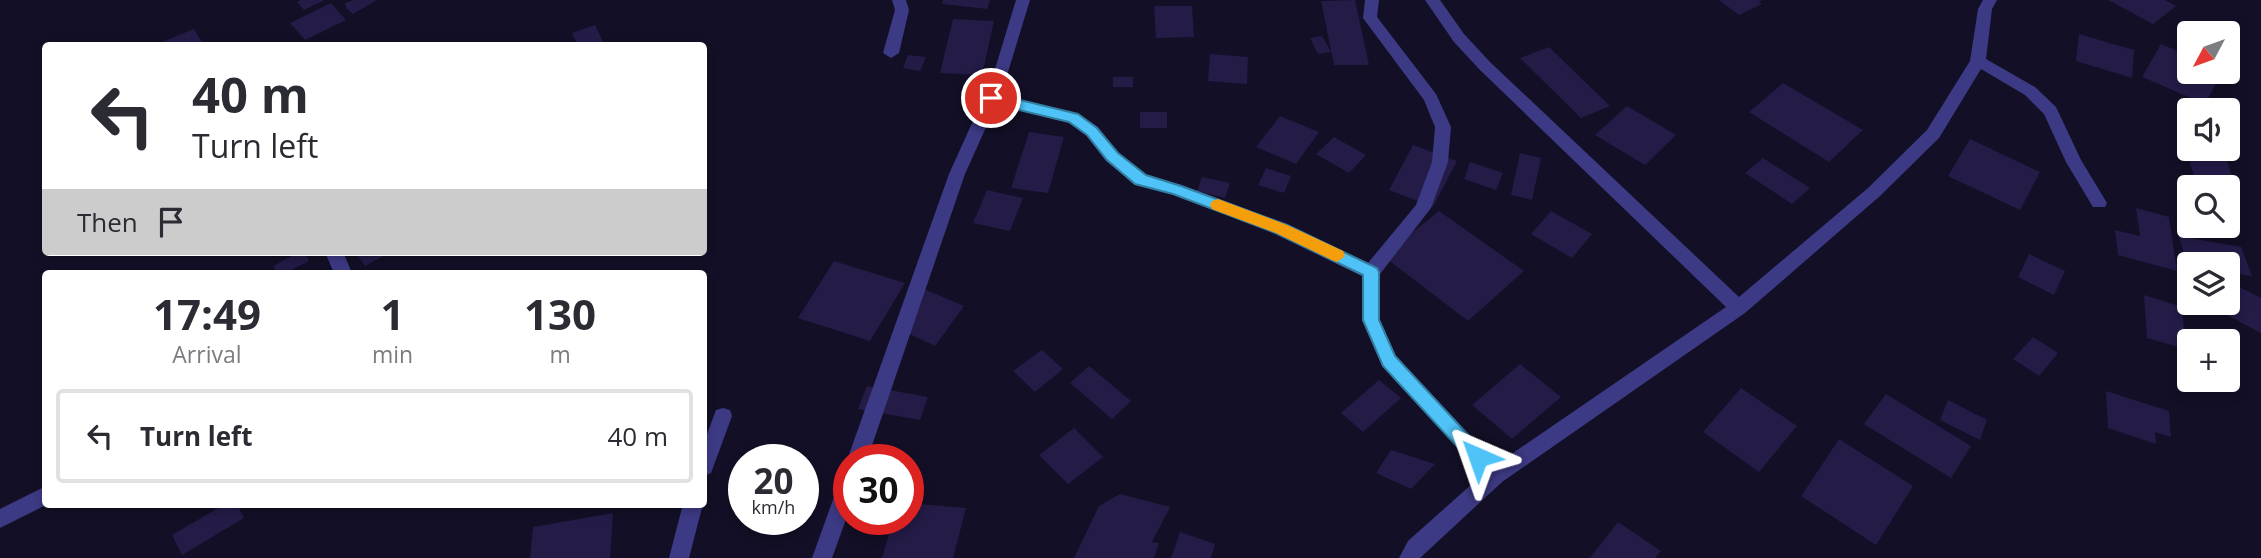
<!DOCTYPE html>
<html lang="en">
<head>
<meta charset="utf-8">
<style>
  body { margin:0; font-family:"Open Sans",sans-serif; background:#f7f7f7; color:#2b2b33; height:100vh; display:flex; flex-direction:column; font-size:26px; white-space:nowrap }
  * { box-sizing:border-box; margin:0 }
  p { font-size:23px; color:#7c7c81 }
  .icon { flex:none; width:38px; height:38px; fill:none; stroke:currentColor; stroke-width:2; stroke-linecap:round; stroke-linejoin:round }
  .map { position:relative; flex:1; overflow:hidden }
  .side { position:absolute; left:42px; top:270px; width:665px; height:238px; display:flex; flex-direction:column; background:#fff; border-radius:7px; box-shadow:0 4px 10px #0003 }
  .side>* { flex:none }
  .banner { position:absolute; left:42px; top:42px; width:665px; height:214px; border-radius:7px; box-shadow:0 4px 10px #0003; background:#fff; color:#2b2b33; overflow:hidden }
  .needle { width:46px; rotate:229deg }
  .controls { position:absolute; left:2177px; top:21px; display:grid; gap:14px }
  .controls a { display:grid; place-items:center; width:63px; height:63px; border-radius:7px; background:#fff; box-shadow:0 4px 10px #0003; font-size:35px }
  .speed { position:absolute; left:728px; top:444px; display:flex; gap:14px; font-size:35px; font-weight:700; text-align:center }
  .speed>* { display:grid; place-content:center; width:91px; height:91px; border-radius:50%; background:#fff; box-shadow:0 4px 10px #0003; line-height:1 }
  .speed small { font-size:18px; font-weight:400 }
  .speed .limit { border:10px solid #d22; background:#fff; color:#111 }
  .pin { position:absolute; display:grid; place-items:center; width:60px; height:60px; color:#fff; margin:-30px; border:4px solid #fff; border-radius:50%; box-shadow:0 2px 7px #0007 }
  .me { position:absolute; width:77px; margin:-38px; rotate:317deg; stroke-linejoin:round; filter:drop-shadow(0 0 5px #0008) }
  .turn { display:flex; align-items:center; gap:24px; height:147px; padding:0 35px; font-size:32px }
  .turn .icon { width:91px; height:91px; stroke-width:2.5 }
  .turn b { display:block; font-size:49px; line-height:60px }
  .then { display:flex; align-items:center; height:66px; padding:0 35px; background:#0003; gap:14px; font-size:26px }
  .eta { display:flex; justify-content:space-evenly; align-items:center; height:119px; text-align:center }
  .eta b { font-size:42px; font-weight:700; line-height:49px }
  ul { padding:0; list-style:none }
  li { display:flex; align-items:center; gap:21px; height:94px; margin:0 14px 10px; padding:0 21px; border:4px solid #e1e1e2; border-radius:7px }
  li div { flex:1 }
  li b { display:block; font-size:26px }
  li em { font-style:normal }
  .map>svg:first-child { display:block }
  .building { fill:#241b47 }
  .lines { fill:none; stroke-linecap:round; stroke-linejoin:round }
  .minor { fill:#3d3a85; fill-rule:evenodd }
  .route { fill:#4fc3f7; stroke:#337fa1; stroke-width:2 }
  .slow { fill:#f59e0b }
</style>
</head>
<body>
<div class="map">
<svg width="2261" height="558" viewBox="0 0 2261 558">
  <rect width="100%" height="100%" fill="#130f26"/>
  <!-- building -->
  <g class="building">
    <polygon points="301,0 325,0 304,10 297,2"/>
    <polygon points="354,0 377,0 353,14 346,8 345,3"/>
    <polygon points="943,0 990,0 987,9 942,4"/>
    <polygon points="1355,0 1369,65 1334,65 1321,1"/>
    <polygon points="1719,0 1762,0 1759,2 1762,4 1739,15"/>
    <polygon points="2108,0 2165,0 2176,6 2153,24"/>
    <polygon points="331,3 346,20 305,40 290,23"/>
    <polygon points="1154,6 1192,6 1194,37 1156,38"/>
    <polygon points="953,19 994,21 982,75 940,73"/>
    <polygon points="595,25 605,46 578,46 572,33"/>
    <polygon points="194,29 204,46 155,45"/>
    <polygon points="2079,34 2134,50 2132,78 2076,61"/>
    <polygon points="1322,36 1331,52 1318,54 1310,38"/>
    <polygon points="2161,44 2189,56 2189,72 2222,72 2205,104 2142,77"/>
    <polygon points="1549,47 1610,106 1581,118 1520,58"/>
    <polygon points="1210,54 1248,57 1247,84 1208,81"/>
    <polygon points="908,55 926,57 920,71 903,68"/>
    <rect x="1113" y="77" width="20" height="10"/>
    <polygon points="1783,83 1863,130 1829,162 1749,112"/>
    <polygon points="1627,106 1676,135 1645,165 1595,135"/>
    <rect x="1140" y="112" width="27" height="16"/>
    <polygon points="1280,116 1319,132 1296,164 1256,147"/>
    <polygon points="1029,132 1064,137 1048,193 1011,188"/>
    <polygon points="1334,137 1366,155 1349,173 1316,154"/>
    <polygon points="1970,139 2040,172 2020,210 1948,176"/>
    <polygon points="1413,145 1457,161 1433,207 1389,190"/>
    <polygon points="2185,145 2189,145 2189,149 2224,152 2240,201 2228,199 2228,187 2197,187"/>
    <polygon points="1520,153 1541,158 1532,200 1511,195"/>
    <polygon points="1763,158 1810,188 1792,204 1745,173"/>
    <polygon points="1470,162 1503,173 1496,190 1464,179"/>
    <polygon points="1266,168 1291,176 1284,193 1258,185"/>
    <polygon points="1202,177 1230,183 1225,198 1197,191"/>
    <polygon points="987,190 1023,198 1010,231 973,223"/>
    <polygon points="2136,208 2169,217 2177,271 2118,255 2115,230 2140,236"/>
    <polygon points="1439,211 1524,271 1468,321 1383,256"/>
    <polygon points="1551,211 1592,234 1572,258 1531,234"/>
    <polygon points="2179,236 2241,247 2252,276 2228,272 2228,264 2187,264"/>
    <polygon points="300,252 304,252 309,261 285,273 277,273 273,266"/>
    <polygon points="355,252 391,252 365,266"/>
    <polygon points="2029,254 2065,271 2054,295 2018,277"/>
    <polygon points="834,261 905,283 870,341 798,318"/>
    <polygon points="2228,281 2261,298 2261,333 2204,303 2228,303"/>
    <polygon points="924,289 964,306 935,346 895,327"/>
    <polygon points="2144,295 2182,307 2186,349 2147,338"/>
    <polygon points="2033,337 2058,353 2039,376 2013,359"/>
    <polygon points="1042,350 1063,369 1035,392 1013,371"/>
    <polygon points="1520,364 1561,397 1512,439 1472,405"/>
    <polygon points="1089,366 1131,401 1112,419 1070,383"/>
    <polygon points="1379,380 1401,398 1363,432 1341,413"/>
    <polygon points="867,386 928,397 920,420 858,409"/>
    <polygon points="1741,388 1797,426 1759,472 1703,432"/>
    <polygon points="2106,391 2169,411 2171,437 2155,432 2156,444 2108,428"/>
    <polygon points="1886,394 1971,446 1951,478 1864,424"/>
    <polygon points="1948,400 1987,420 1980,440 1940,420"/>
    <polygon points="1074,428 1103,457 1068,484 1039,455"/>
    <polygon points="1839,439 1913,486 1876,545 1801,496"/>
    <polygon points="1391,450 1435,464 1411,489 1376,473"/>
    <polygon points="1120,494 1170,507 1152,542 1159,543 1154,558 1074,558 1099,506"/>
    <polygon points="908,503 966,508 953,558 882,558 893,520 908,520"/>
    <polygon points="225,504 237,504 244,518 182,555 172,535"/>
    <polygon points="613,513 610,558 530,558 533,527"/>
    <polygon points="1618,522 1661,551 1655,558 1590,558"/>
    <polygon points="1180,532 1215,544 1211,558 1171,558"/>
  </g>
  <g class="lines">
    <!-- minor -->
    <g class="minor">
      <polygon points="892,0 906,0 909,10 899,53 891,58 883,53 895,10"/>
      <polygon points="1016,0 1030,0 1001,95 1079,114 1098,127 1118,153 1146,175 1182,185 1287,224 1368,263 1416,205 1432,162 1435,127 1424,100 1363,18 1365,0 1379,0 1377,17 1436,94 1451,127 1448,162 1431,208 1380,274 1380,320 1396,356 1497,464 1726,307 1480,70 1454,42 1425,0 1440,0 1464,34 1490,62 1739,297 1868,188 1927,130 1970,61 1978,9 1983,0 1997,0 1992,9 1986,59 2035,87 2056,107 2081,160 2107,203 2105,207 2093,207 2066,162 2044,114 2025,95 1981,69 1939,138 1880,196 1745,313 1502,482 1420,558 1399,558 1408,541 1482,475 1383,366 1362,320 1362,276 1275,234 1173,194 1135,184 1106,161 1086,135 1068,122 996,105 965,174 867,460 849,460 849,463 847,460 949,174 992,79"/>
      <polygon points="325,252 343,252 352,273 334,273"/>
      <polygon points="723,408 730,410 732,416 711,473 704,476 704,442 716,410"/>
      <polygon points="849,474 849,511 832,558 812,558 839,483 842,477"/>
      <polygon points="46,486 46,504 48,504 0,528 0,509"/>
      <polygon points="683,504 703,504 689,558 669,558"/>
    </g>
  </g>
  <!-- route -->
  <polygon class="route" points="991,93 1078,114 1097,128 1118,153 1146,175 1181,186 1287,225 1377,268 1379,272 1379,320 1395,356 1484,452 1487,457 1484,463 1478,465 1472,463 1383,366 1363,320 1363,275 1276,233 1173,194 1135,184 1107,160 1087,135 1069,122 986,102 986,95"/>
  <!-- slow -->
  <polygon class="slow" points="1218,199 1287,225 1343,251 1345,256 1337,262 1332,260 1276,233 1212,209 1210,205 1212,201"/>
</svg>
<div class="controls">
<a><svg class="needle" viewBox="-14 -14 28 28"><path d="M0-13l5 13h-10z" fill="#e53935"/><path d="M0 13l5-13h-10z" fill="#7c7c81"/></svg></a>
<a><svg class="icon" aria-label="sound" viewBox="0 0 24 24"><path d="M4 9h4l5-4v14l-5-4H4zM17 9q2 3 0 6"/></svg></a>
<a><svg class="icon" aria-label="search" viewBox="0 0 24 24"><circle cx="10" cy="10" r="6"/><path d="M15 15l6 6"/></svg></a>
<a><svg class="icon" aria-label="layers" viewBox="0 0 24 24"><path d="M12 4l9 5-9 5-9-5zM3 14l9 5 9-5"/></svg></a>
<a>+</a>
</div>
<div class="speed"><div>20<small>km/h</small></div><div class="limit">30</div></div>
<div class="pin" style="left:991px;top:98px;background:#d93025"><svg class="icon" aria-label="arrive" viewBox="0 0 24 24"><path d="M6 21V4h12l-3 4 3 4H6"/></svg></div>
<svg class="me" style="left:1478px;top:457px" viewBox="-20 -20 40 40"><path d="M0-17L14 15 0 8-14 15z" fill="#4fc3f7" stroke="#fff" stroke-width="4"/></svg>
<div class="banner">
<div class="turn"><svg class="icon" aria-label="left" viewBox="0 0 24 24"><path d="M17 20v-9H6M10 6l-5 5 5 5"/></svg><div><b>40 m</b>Turn left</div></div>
<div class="then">Then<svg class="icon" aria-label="arrive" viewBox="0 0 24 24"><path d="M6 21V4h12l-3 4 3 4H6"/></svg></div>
</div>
<section class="side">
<div class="eta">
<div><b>17:49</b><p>Arrival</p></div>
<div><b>1</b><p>min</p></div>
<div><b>130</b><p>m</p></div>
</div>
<ul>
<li><svg class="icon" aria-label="left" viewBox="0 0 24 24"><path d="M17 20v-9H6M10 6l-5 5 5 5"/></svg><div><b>Turn left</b></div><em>40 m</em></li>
</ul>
</section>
</div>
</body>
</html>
